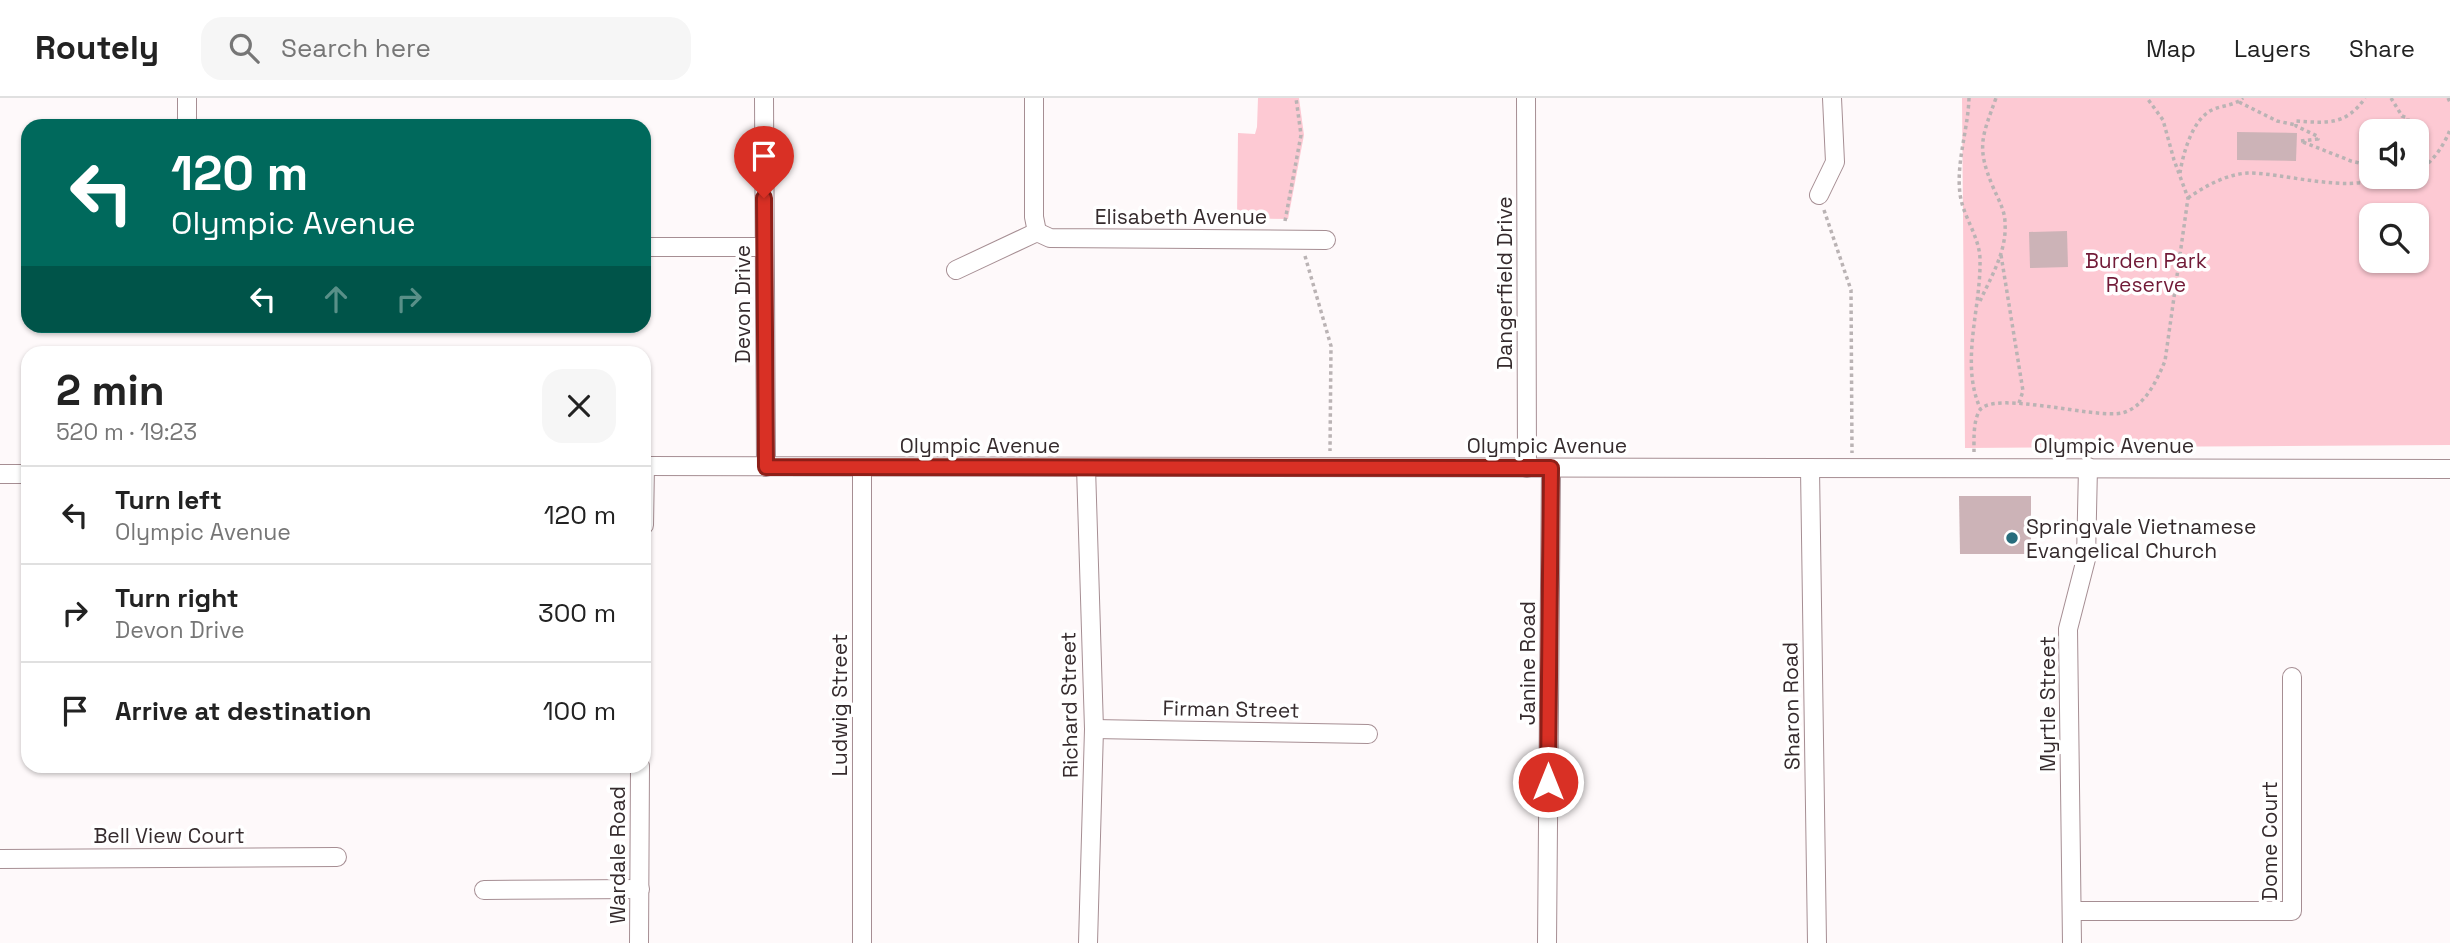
<!DOCTYPE html>
<html lang="en">
<head>
<meta charset="utf-8">
<style>
  body { margin:0; font-family:"Space Grotesk",sans-serif; background:#f6f6f6; color:#222; height:100vh; display:flex; flex-direction:column; font-size:26px; white-space:nowrap }
  * { box-sizing:border-box; margin:0 }
  p { font-size:23px; color:#767676 }
  .icon { flex:none; width:38px; height:38px; fill:none; stroke:currentColor; stroke-width:2; stroke-linecap:round; stroke-linejoin:round }
  .map { position:relative; flex:1; overflow:hidden }
  .details { position:absolute; left:21px; top:248px; width:630px; height:427px; display:flex; flex-direction:column; background:#fff; border-radius:21px; box-shadow:0 2px 5px #0004 }
  .details>* { flex:none }
  .guide { position:absolute; left:21px; top:21px; width:630px; height:214px; border-radius:21px; box-shadow:0 2px 5px #0004; background:#00695c; color:#fff; overflow:hidden }
  .fabs { position:absolute; left:2359px; top:21px; display:grid; gap:14px }
  .fabs a { display:grid; place-items:center; width:70px; height:70px; border-radius:14px; background:#fff; box-shadow:0 2px 5px #0004; font-size:35px }
  .pin { position:absolute; display:grid; place-items:center; width:60px; height:60px; color:#fff; margin:-72px -30px; border-radius:50% 50% 50% 0; rotate:-45deg; box-shadow:0 0 7px #0007 }
  .pin .icon { rotate:45deg }
  .me { position:absolute; width:77px; margin:-38px; rotate:0deg; stroke-linejoin:round; filter:drop-shadow(0 0 5px #0008) }
  .turn { display:flex; align-items:center; gap:24px; height:147px; padding:0 35px; font-size:32px }
  .turn .icon { width:91px; height:91px; stroke-width:2.5 }
  .turn b { display:block; font-size:49px; line-height:60px }
  .lanes { display:flex; align-items:center; height:66px; padding:0 35px; background:#0003; justify-content:center; gap:35px; direction:ltr }
  .lanes .off { opacity:.35 }
  .round { display:grid; place-items:center; flex:none; width:74px; height:74px; border-radius:21px; background:#f6f6f6 }
  .overview { display:flex; align-items:center; justify-content:space-between; height:119px; padding:0 35px }
  h1 { font-size:42px; font-weight:600; line-height:52px }
  ul { padding:0; list-style:none }
  li { display:flex; align-items:center; gap:21px; height:98px; padding:0 35px; border-top:2px solid #e0e0e0 }
  li div { flex:1 }
  li b { display:block; font-size:26px }
  li em { font-style:normal }
  header { display:flex; align-items:center; gap:42px; box-sizing:border-box; height:98px; padding:0 35px; background:#fff; border-bottom:2px solid #e0e0e0 }
  header strong { font-size:33px }
  nav { display:flex; gap:38px; margin-inline-start:auto; font-size:24px }
  .search { width:490px; height:63px; background:#f6f6f6; display:flex; align-items:center; gap:18px; box-sizing:border-box; padding:0 24px; border-radius:21px; color:#767676; font-size:26px }
  .map>svg:first-child { display:block }
  .green { fill:#fdc9d3; fill-rule:evenodd }
  .building { fill:#ccb3b7 }
  .lines { fill:none; stroke-linecap:round; stroke-linejoin:round }
  .minor-casing { stroke:#a68e93; stroke-width:20 }
  .path { stroke:#bab3b4; stroke-width:3.5; stroke-dasharray:3.5 3.5; stroke-linecap:butt }
  .minor { stroke:#fff; stroke-width:18 }
  .route-casing { stroke:#8d1f18; stroke-width:18 }
  .route { stroke:#d93025; stroke-width:12 }
  .poi-dot { fill:#276c7c; stroke:#fff; stroke-width:2.5 }
  .labels { text-anchor:middle; dominant-baseline:central; stroke-width:7; stroke-linejoin:round; paint-order:stroke }
  .street-label { font-size:21px; fill:#352b2d; stroke:#fff }
  .park-label { font-size:21px; fill:#711a37; stroke:#fff }
  .poi-label { font-size:21px; fill:#352b2d; stroke:#fff; text-anchor:start }
</style>
</head>
<body>
<header>
<strong>Routely</strong>
<div class="search"><svg class="icon" aria-label="search" viewBox="0 0 24 24"><circle cx="10" cy="10" r="6"/><path d="M15 15l6 6"/></svg>Search here</div>
<nav><a>Map</a><a>Layers</a><a>Share</a></nav>
</header>
<div class="map">
<svg width="2450" height="845" viewBox="0 0 2450 845">
  <rect width="100%" height="100%" fill="#fef9fa"/>
  <!-- green -->
  <g class="green">
    <polygon points="1258,0 1299,0 1304,37 1288,121 1237,120 1238,35 1255,36 1257,29"/>
    <path d="M1962 0H2450V347L1965 350ZM2371 33H2417V79H2371ZM2371 117H2417V163H2371Z"/>
  </g>
  <!-- building -->
  <g class="building">
    <polygon points="2237,34 2297,35 2296,63 2237,62"/>
    <polygon points="2067,133 2068,169 2030,170 2029,134"/>
    <polygon points="1959,398 2031,398 2031,456 1960,456"/>
  </g>
  <g class="lines">
    <!-- minor casing -->
    <g class="minor-casing">
      <g id="minor">
        <polyline points="187,0 187,28"/>
        <polyline points="764,0 766,369"/>
        <polyline points="1034,0 1034,119 1037,134"/>
        <polyline points="1526,0 1527,370"/>
        <polyline points="1819,97 1835,64 1832,0"/>
        <polyline points="644,149 764,149"/>
        <polyline points="956,172 1037,134 1050,140 1326,142"/>
        <polyline points="644,368 2450,371"/>
        <polyline points="1086,369 1094,631 1088,845"/>
        <polyline points="862,370 862,845"/>
        <polyline points="1810,371 1817,845"/>
        <polyline points="0,376 28,376"/>
        <polyline points="644,427 645,368"/>
        <polyline points="1094,631 1368,636"/>
        <polyline points="0,761 337,759"/>
        <polyline points="484,792 640,791"/>
        <polyline points="2072,813 2292,813 2292,579"/>
        <polyline points="639,845 640,668"/>
        <polyline points="1547,845 1551,370"/>
        <polyline points="2072,845 2068,531 2086,461 2088,369"/>
      </g>
    </g>
    <!-- path -->
    <g class="path">
      <path d="M1969 0C1968 32 1956 64 1960 96 1963 119 1980 139 1980 162 1981 210 1960 264 1980 310"/>
      <polyline points="2391,0 2402,18 2408,20 2408,29 2419,28"/>
      <polyline points="2448,0 2450,4"/>
      <polyline points="2239,4 2277,23 2296,27"/>
      <path d="M2301 43 2318 41 2317 38 2296 28V23C2326 25 2346 28 2365 0"/>
      <polyline points="2303,44 2351,63 2371,68"/>
      <path d="M2417 73C2432 66 2444 47 2450 32"/>
      <path d="M2180 75C2183 56 2191 27 2207 15 2217 7 2233 9 2243 0"/>
      <path d="M2188 100C2205 88 2227 76 2248 75 2276 74 2355 96 2376 79"/>
      <polyline points="1824,112 1851,192 1852,355"/>
      <polyline points="1285,123 1301,37 1296,0"/>
      <polyline points="2001,157 2023,293 2019,305"/>
      <polyline points="1305,158 1331,248 1330,353"/>
      <path d="M1980 203C1991 179 2007 153 2005 125 2005 112 1998 101 1993 89 1976 49 1982 39 1996 0"/>
      <path d="M1974 354C1974 342 1973 322 1980 312 1994 292 2095 321 2122 315 2145 309 2157 282 2165 263L2188 100 2174 62 2163 22 2147 0"/>
    </g>
    <!-- minor -->
    <use href="#minor" class="minor"/>
  </g>
  <g class="lines">
    <!-- route casing -->
    <g class="route-casing">
      <polyline id="route" points="764,100 766,369 1551,370 1548,684"/>
    </g>
    <!-- route -->
    <use href="#route" class="route"/>
  </g>
  <!-- markers -->
  <circle class="poi-dot" cx="2012" cy="440" r="7"/>
  <g class="labels">
    <!-- street labels -->
    <g class="street-label">
      <text x="1181" y="118">Elisabeth Avenue</text>
      <text transform="translate(1504 185) rotate(-90)">Dangerfield Drive</text>
      <text transform="translate(742 206) rotate(-90)">Devon Drive</text>
      <text x="980" y="347">Olympic Avenue</text>
      <text x="1547" y="347">Olympic Avenue</text>
      <text x="2114" y="347">Olympic Avenue</text>
      <text transform="translate(1527 565) rotate(-90)">Janine Road</text>
      <text transform="translate(2047 606) rotate(-90)">Myrtle Street</text>
      <text transform="translate(839 607) rotate(-90)">Ludwig Street</text>
      <text transform="translate(1069 607) rotate(-91)">Richard Street</text>
      <text transform="translate(1791 608) rotate(-91)">Sharon Road</text>
      <text transform="translate(1231 611) rotate(1)">Firman Street</text>
      <text x="169" y="737">Bell View Court</text>
      <text transform="translate(2269 743) rotate(-90)">Dome Court</text>
      <text transform="translate(617 757) rotate(-90)">Wardale Road</text>
    </g>
    <!-- park labels -->
    <g class="park-label">
      <text x="2146" y="162">Burden Park<tspan x="2146" dy="24">Reserve</tspan></text>
    </g>
    <!-- poi labels -->
    <g class="poi-label">
      <text x="2026" y="428">Springvale Vietnamese<tspan x="2026" dy="24">Evangelical Church</tspan></text>
    </g>
  </g>
</svg>
<div class="fabs">
<a><svg class="icon" aria-label="sound" viewBox="0 0 24 24"><path d="M4 9h4l5-4v14l-5-4H4zM17 9q2 3 0 6"/></svg></a>
<a><svg class="icon" aria-label="search" viewBox="0 0 24 24"><circle cx="10" cy="10" r="6"/><path d="M15 15l6 6"/></svg></a>
</div>
<div class="pin" style="left:764px;top:100px;background:#d93025"><svg class="icon" aria-label="arrive" viewBox="0 0 24 24"><path d="M6 21V4h12l-3 4 3 4H6"/></svg></div>
<svg class="me" style="left:1548px;top:684px" viewBox="-20 -20 40 40"><circle r="17" fill="#d93025" stroke="#fff" stroke-width="3"/><path d="M0-11L8 9 0 5-8 9z" fill="#fff"/></svg>
<div class="guide">
<div class="turn"><svg class="icon" aria-label="left" viewBox="0 0 24 24"><path d="M17 20v-9H6M10 6l-5 5 5 5"/></svg><div><b>120 m</b>Olympic Avenue</div></div>
<div class="lanes"><svg class="icon" aria-label="left" viewBox="0 0 24 24"><path d="M17 20v-9H6M10 6l-5 5 5 5"/></svg><svg class="icon off" aria-label="ahead" viewBox="0 0 24 24"><path d="M12 20V5M6 11l6-6 6 6"/></svg><svg class="icon off" aria-label="right" viewBox="0 0 24 24"><path d="M7 20v-9h11M14 6l5 5-5 5"/></svg></div>
</div>
<section class="details">
<div class="overview"><div><h1>2 min</h1><p>520 m · 19:23</p></div><a class="round"><svg class="icon" aria-label="close" viewBox="0 0 24 24"><path d="M6 6l12 12M18 6L6 18"/></svg></a></div>
<ul>
<li><svg class="icon" aria-label="left" viewBox="0 0 24 24"><path d="M17 20v-9H6M10 6l-5 5 5 5"/></svg><div><b>Turn left</b><p>Olympic Avenue</p></div><em>120 m</em></li>
<li><svg class="icon" aria-label="right" viewBox="0 0 24 24"><path d="M7 20v-9h11M14 6l5 5-5 5"/></svg><div><b>Turn right</b><p>Devon Drive</p></div><em>300 m</em></li>
<li><svg class="icon" aria-label="arrive" viewBox="0 0 24 24"><path d="M6 21V4h12l-3 4 3 4H6"/></svg><div><b>Arrive at destination</b></div><em>100 m</em></li>
</ul>
</section>
</div>
</body>
</html>
